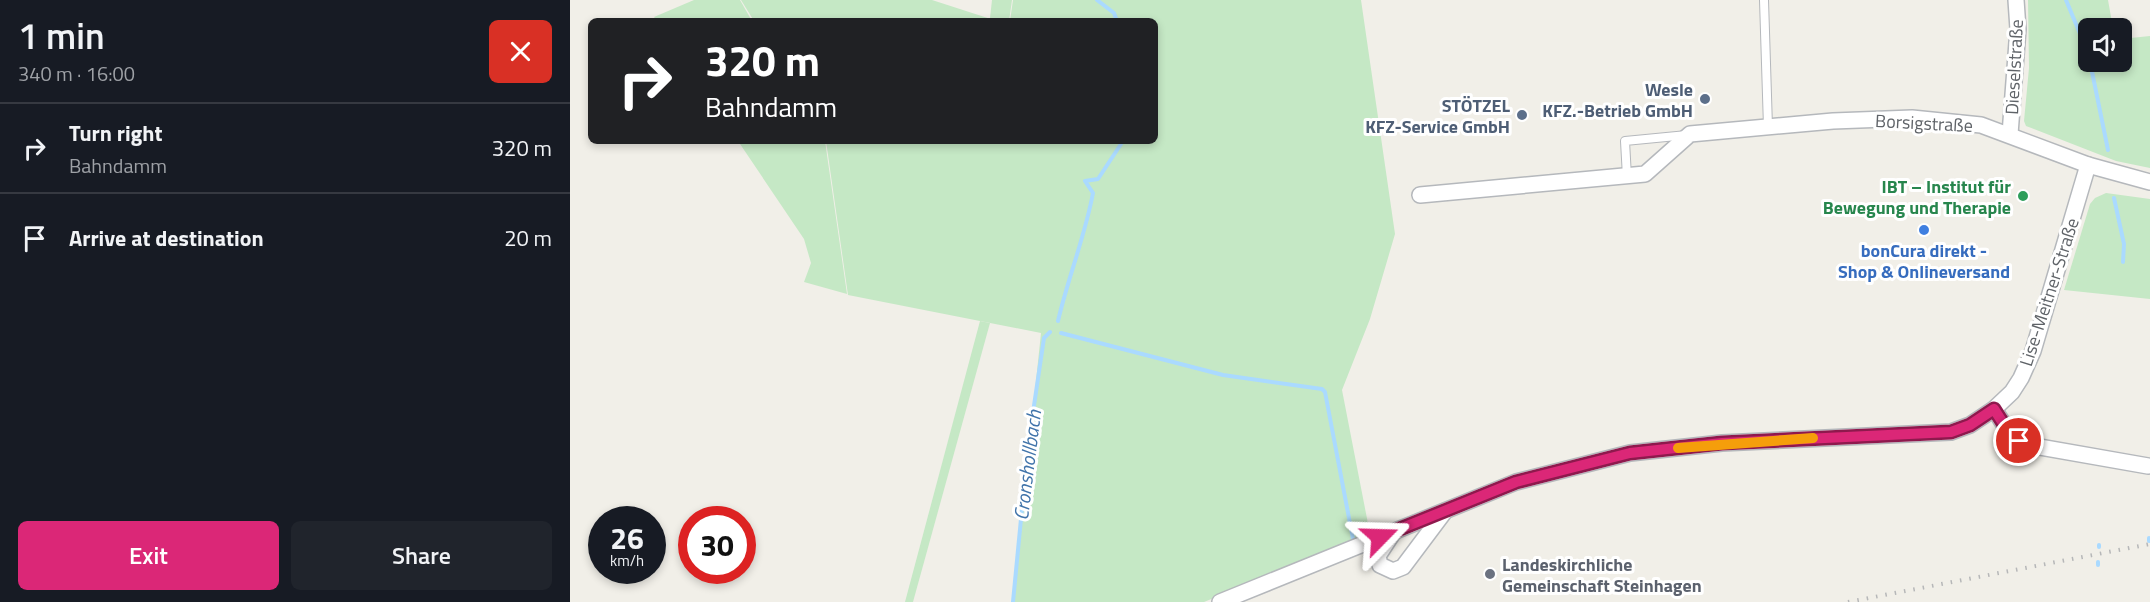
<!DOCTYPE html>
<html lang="en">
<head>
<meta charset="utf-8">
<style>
  body { margin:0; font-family:"Titillium Web",sans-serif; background:#20242c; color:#f1f3f6; height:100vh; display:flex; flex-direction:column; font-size:22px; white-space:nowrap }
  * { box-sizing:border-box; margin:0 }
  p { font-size:20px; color:#9ea1a6 }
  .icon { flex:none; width:33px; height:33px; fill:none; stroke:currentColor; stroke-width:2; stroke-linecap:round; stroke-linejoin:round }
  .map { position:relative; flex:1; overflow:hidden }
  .side { display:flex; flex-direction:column; background:#171b24; width:570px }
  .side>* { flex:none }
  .hud { position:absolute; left:18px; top:18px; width:570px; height:126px; border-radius:9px; box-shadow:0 3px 9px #0003; background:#202124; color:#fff; overflow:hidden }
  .fabs { position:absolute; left:1508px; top:18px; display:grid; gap:12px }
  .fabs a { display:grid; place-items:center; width:54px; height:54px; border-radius:9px; background:#171b24; box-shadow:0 3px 9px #0003; font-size:30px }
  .speed { position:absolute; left:18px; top:506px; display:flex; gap:12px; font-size:30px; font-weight:700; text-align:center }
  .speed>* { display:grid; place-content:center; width:78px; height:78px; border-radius:50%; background:#171b24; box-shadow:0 3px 9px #0003; line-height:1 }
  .speed small { font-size:15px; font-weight:400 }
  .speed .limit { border:9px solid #d22; background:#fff; color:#111 }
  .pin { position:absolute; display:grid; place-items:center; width:51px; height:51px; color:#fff; margin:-26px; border:3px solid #fff; border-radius:50%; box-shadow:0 2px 6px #0007 }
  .me { position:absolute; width:66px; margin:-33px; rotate:68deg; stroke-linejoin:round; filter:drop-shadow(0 0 4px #0008) }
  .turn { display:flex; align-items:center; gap:21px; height:126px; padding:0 18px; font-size:27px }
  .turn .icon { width:78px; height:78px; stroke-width:2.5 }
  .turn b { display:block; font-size:42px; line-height:51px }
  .round { display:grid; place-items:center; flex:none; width:63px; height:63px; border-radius:9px; background:#20242c }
  .head { display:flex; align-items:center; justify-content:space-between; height:102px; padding:0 18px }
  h1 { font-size:36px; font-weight:600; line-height:45px }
  .action { display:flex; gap:12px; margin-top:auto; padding:12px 18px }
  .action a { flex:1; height:69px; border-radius:9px; background:#db2777; color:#fff; font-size:24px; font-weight:600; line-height:69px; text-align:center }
  .action a+a { background:#20242c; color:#f1f3f6 }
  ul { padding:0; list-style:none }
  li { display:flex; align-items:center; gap:18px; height:90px; padding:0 18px; border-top:2px solid #363941 }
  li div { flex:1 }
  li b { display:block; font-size:22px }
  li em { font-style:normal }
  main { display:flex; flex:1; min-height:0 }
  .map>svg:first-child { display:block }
  .green { fill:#c5e8c5 }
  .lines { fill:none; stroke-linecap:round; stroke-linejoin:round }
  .stream { stroke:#aadaff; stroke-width:4 }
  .service-casing { stroke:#b5b8bc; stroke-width:10 }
  .minor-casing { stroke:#b5b8bc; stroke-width:18 }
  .service { stroke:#fff; stroke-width:8 }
  .minor { stroke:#fff; stroke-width:15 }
  .rail { stroke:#b6b7b8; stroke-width:4; stroke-dasharray:1.5 8; stroke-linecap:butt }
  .route-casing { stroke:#8e194d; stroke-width:15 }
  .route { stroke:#db2777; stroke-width:10 }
  .slow { stroke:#f59e0b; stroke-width:10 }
  .service-dot { fill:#5c6f8a; stroke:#fff; stroke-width:2 }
  .leisure-dot { fill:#2e9e5b; stroke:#fff; stroke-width:2 }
  .shop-dot { fill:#3f7fe0; stroke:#fff; stroke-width:2 }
  .worship-dot { fill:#6b7280; stroke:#fff; stroke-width:2 }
  .labels { text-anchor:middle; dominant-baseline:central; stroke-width:6; stroke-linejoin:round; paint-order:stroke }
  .street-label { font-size:18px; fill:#5f6368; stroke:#fff }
  .service-label { font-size:18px; font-weight:bold; fill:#4e5e75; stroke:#fff; text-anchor:end }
  .leisure-label { font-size:18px; font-weight:bold; fill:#27864d; stroke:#fff; text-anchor:end }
  .shop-label { font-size:18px; font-weight:bold; fill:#366cbe; stroke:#fff }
  .worship-label { font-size:18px; font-weight:bold; fill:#5b616d; stroke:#fff; text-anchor:start }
  .water-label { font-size:20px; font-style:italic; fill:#4174aa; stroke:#fff }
</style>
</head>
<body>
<main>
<section class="side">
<div class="head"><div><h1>1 min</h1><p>340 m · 16:00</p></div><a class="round" style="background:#d93025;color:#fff"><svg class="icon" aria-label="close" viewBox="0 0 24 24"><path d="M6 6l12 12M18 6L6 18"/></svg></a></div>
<ul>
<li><svg class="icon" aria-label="right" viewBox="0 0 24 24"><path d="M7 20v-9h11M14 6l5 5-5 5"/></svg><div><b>Turn right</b><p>Bahndamm</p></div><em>320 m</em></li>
<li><svg class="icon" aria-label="arrive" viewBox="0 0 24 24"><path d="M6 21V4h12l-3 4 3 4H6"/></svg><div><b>Arrive at destination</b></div><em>20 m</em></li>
</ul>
<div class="action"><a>Exit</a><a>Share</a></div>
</section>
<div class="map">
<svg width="1580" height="602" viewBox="0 0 1580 602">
  <rect width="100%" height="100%" fill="#f1efe8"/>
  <!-- green -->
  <g class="green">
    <polygon points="124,0 170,0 182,21 87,21 84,17"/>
    <polygon points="171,0 362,0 427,21 184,21"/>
    <polygon points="422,0 442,0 439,21 420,18"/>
    <polygon points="443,0 791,0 825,234 800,319 772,390 800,534 634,602 443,602 471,333 278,295 256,141 585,141 585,21 440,21"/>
    <polygon points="1458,0 1538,0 1543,28 1518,28 1518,62 1551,62 1551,39 1580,36 1580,168 1546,161 1456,126 1454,121 1459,68"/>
    <polygon points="168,141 255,141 277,294 234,282 241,263 234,239"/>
    <polygon points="1536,193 1580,199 1580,299 1494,290 1520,204 1525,198"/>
    <polygon points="410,321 420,323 343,602 335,602"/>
  </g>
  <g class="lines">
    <!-- stream -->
    <g class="stream">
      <polyline points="527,0 544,13 547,21"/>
      <polyline points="1496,0 1518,53"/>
      <polyline points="1520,62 1538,150"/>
      <polyline points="1544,198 1554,244 1553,262"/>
      <path d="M488 321C498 278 515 236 523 193L515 181 528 179 551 144 550 141"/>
      <polyline points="491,333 653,375 752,389 755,392 783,539"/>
      <polyline points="1579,538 1579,541"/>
      <polyline points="1529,547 1529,545"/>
      <polyline points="1528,565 1528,562"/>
      <polyline points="443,602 458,446 474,338 480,332"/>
    </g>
    <!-- service casing -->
    <g class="service-casing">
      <g id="service">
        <polyline points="1194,0 1198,127"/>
        <polyline points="1057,177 1055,141 1117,135"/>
      </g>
    </g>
    <!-- minor casing -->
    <g class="minor-casing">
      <g id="minor">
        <polyline points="1440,134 1448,29 1446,0"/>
        <polyline points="850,195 1075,174 1120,134 1263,121 1342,118 1411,125 1518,165 1580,182"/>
        <polyline points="1424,409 1440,434 1459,445 1578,466"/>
        <polyline points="823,533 808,556 810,565 823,571 833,567 875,511"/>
        <polyline points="650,602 946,482 1060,453 1152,443 1381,432 1400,425 1424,409 1442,392 1451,378 1463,351 1518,165"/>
      </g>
    </g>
    <!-- service -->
    <use href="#service" class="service"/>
    <!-- minor -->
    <use href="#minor" class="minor"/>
    <!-- rail -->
    <polyline class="rail" points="1278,602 1580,544"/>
  </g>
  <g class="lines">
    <!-- route casing -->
    <g class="route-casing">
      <polyline id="route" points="810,537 946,482 1060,453 1152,443 1381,432 1400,425 1424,409 1440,434 1449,441"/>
    </g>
    <!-- route -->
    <use href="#route" class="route"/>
    <!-- slow -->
    <polyline class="slow" points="1108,448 1243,438"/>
  </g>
  <!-- markers -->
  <g class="service-dot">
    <circle cx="1135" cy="99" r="6"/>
    <circle cx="952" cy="115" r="6"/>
  </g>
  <circle class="leisure-dot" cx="1453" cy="196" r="6"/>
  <circle class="shop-dot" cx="1354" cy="230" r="6"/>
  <circle class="worship-dot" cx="920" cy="574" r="6"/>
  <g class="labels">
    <!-- street labels -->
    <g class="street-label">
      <text transform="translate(1444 67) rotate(-87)">Dieselstraße</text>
      <text transform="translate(1354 123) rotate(3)">Borsigstraße</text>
      <text transform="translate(1479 292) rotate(-72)">Lise-Meitner-Straße</text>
    </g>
    <!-- service labels -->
    <g class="service-label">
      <text x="1123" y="89">Wesle<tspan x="1123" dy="21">KFZ.-Betrieb GmbH</tspan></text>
      <text x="940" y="105">STÖTZEL<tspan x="940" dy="21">KFZ-Service GmbH</tspan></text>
    </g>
    <!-- leisure labels -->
    <g class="leisure-label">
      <text x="1441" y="186">IBT – Institut für<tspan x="1441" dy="21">Bewegung und Therapie</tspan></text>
    </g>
    <!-- shop labels -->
    <g class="shop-label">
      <text x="1354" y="250">bonCura direkt -<tspan x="1354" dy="21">Shop &amp; Onlineversand</tspan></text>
    </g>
    <!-- worship labels -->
    <g class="worship-label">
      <text x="932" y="564">Landeskirchliche<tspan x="932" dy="21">Gemeinschaft Steinhagen</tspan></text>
    </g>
    <!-- water labels -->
    <g class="water-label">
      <text transform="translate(457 465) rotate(-83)">Cronshollbach</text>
    </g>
  </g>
</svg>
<div class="fabs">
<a><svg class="icon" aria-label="sound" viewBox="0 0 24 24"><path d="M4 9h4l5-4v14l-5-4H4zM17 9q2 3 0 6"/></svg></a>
</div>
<div class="speed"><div>26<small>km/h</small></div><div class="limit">30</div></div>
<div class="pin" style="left:1449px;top:441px;background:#d93025"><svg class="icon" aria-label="arrive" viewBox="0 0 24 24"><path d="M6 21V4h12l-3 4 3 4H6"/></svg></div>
<svg class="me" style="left:810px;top:537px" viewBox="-20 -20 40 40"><path d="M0-17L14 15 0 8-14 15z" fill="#db2777" stroke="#fff" stroke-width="4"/></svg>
<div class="hud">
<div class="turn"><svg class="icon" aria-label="right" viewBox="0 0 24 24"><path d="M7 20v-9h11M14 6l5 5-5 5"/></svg><div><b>320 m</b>Bahndamm</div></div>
</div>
</div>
</main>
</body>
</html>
